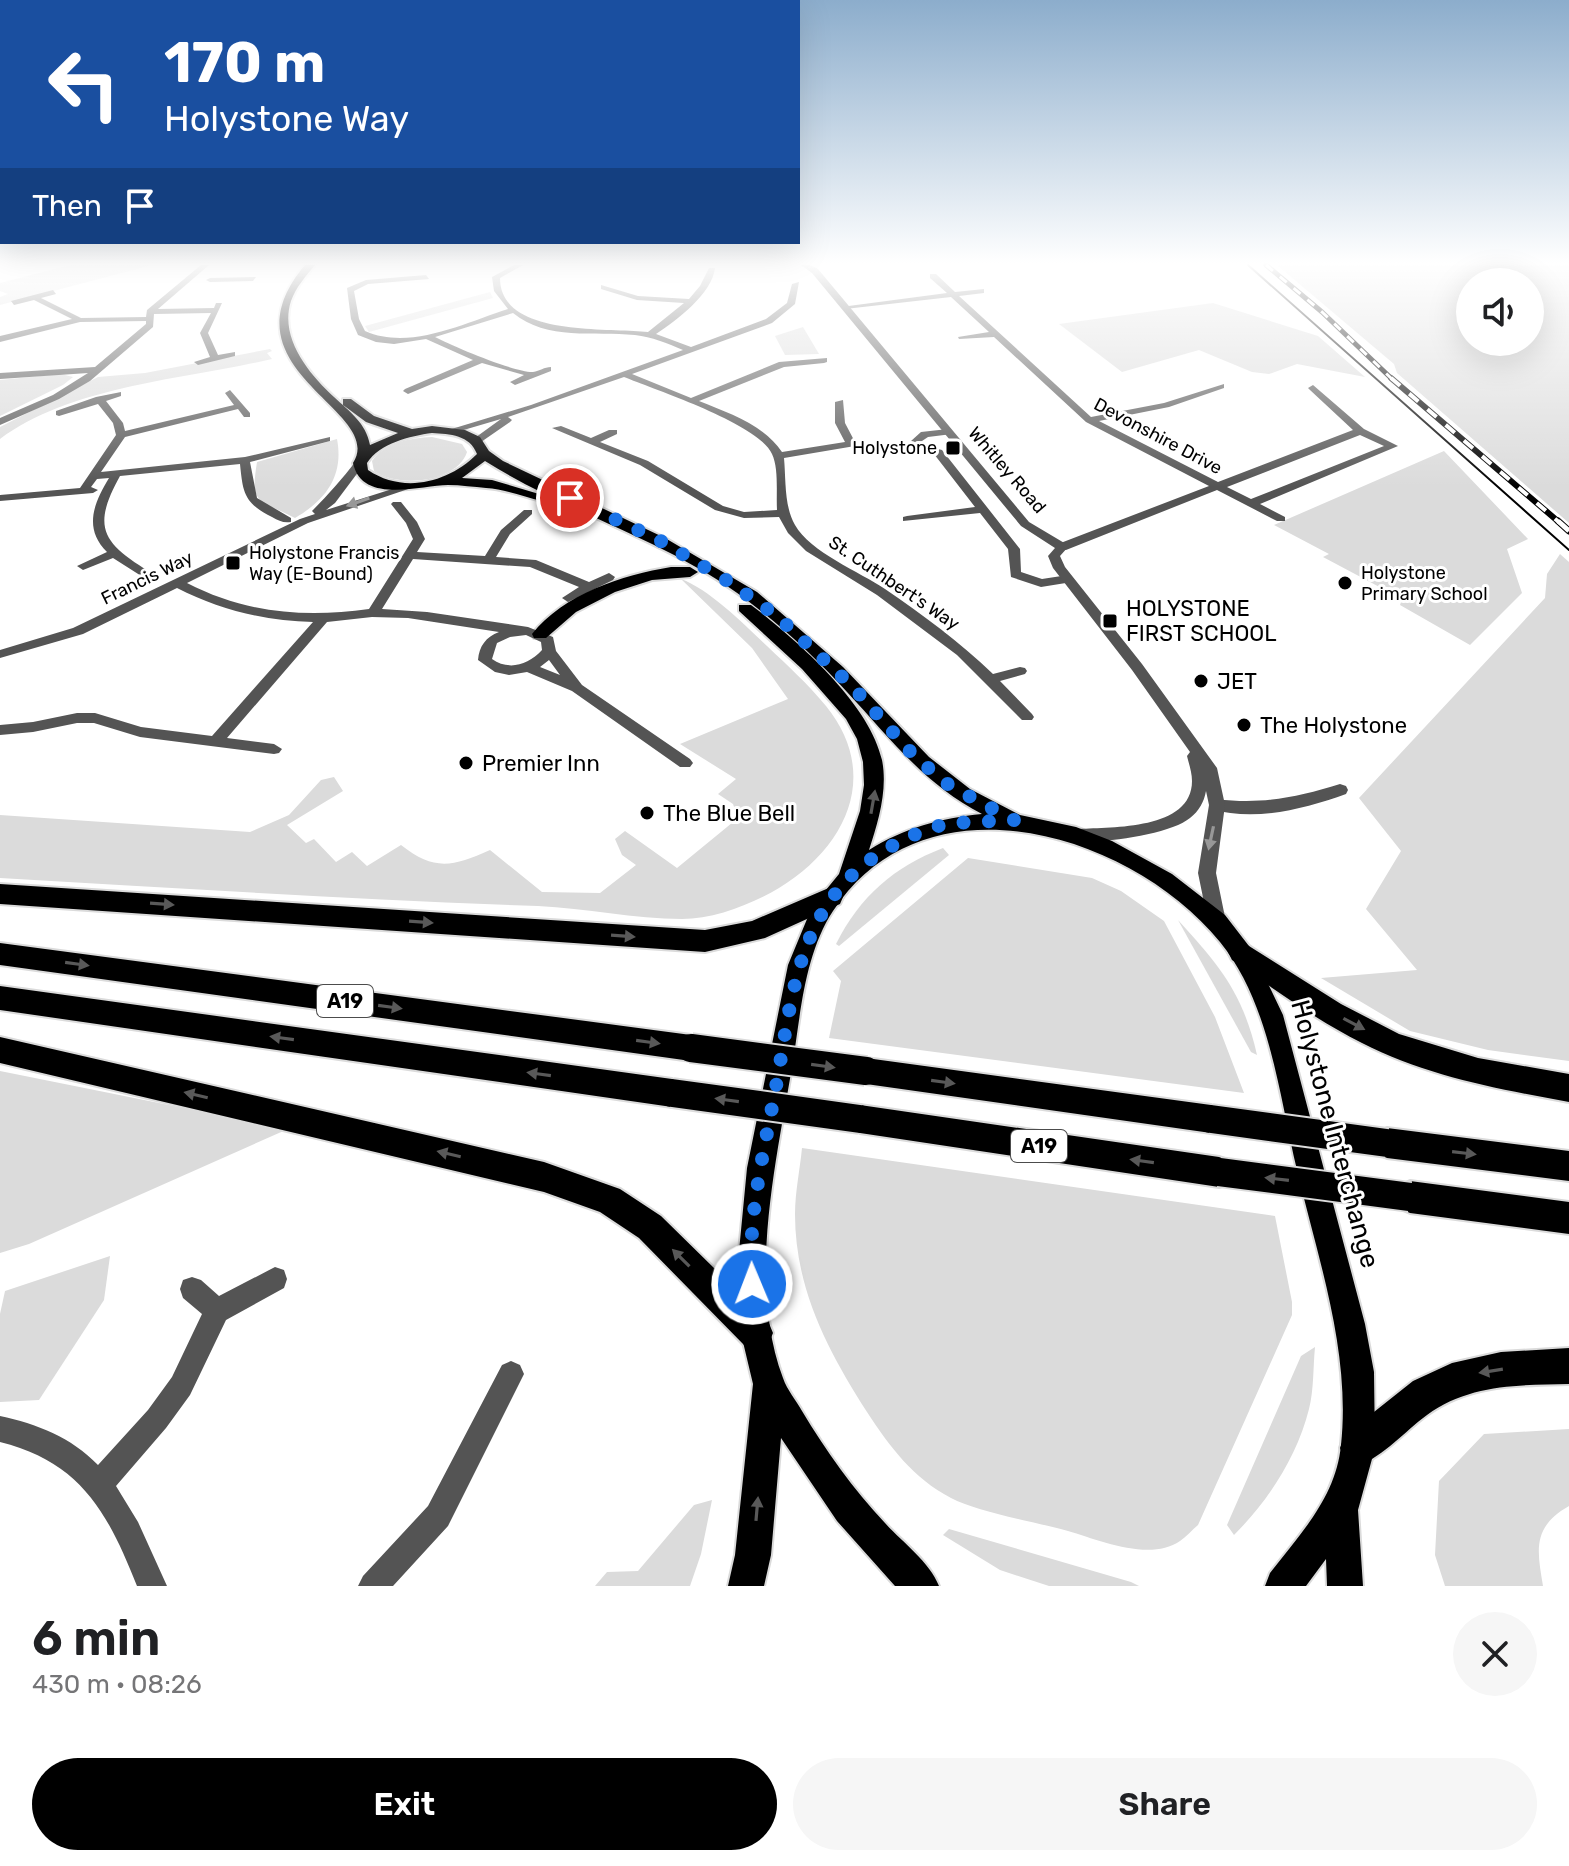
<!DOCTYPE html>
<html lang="en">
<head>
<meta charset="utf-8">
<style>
  body { margin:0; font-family:Rubik,sans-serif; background:#f6f6f6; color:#202124; height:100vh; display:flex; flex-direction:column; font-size:30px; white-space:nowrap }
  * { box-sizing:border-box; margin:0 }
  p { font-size:26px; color:#757577 }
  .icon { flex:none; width:44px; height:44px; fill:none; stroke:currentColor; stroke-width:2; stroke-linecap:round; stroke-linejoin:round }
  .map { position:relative; height:1586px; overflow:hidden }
  .details { display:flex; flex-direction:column; background:#fff; flex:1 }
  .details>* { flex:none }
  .guide { position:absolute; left:0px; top:0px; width:800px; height:244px; box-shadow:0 8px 32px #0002; background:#1a4fa0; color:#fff; overflow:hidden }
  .buttons { position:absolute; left:1456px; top:268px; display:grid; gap:16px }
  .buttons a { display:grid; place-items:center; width:88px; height:88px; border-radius:50%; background:#fff; box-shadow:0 8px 32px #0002; font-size:40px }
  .pin { position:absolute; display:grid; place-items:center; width:68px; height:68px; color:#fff; margin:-34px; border:4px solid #fff; border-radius:50%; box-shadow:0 2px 8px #0007 }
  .me { position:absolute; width:88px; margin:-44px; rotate:359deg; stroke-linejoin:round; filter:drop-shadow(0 0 6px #0008) }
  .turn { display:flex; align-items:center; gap:28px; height:168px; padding:0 32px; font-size:36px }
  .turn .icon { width:104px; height:104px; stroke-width:2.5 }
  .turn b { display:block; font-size:56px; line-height:68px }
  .then { display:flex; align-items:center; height:76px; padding:0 32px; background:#0003; gap:16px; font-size:30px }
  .round { display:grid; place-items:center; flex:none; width:84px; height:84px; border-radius:42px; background:#f6f6f6 }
  .overview { display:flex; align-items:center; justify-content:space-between; height:136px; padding:0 32px }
  h1 { font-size:48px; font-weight:600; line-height:60px }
  .action { display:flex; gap:16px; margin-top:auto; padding:16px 32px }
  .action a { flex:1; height:92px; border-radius:48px; background:#000; color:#fff; font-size:32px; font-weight:600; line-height:92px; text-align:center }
  .action a+a { background:#f6f6f6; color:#202124 }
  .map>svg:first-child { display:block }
  .green { fill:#dbdbdb; fill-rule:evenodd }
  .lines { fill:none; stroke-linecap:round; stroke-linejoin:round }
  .primary-casing { stroke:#dbdbdb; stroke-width:4 }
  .trunk-casing { stroke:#dbdbdb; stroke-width:4 }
  .minor { fill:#545454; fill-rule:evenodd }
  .tertiary { fill:#545454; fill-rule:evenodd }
  .primary { fill:#000; fill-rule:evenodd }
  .trunk { fill:#000; fill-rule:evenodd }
  .tram { stroke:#000; stroke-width:2 }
  .rail-far2-casing { stroke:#000; stroke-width:5 }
  .rail-far1-casing { stroke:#000; stroke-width:6 }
  .rail-casing { stroke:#000; stroke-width:7 }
  .rail-far2 { stroke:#fff; stroke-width:3; stroke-dasharray:9; stroke-linecap:butt }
  .rail-far1 { stroke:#fff; stroke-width:4; stroke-dasharray:12; stroke-linecap:butt }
  .rail { stroke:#fff; stroke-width:5; stroke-dasharray:15; stroke-linecap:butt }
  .trunk-bridge-casing { stroke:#dbdbdb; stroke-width:32; stroke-linecap:butt }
  .trunk-bridge { stroke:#000; stroke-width:28 }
  .oneway { fill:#989898 }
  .oneway2 { fill:#595959 }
  .route { stroke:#1a73e8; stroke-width:14; stroke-dasharray:0 25.2 }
  .poi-dot { fill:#000; stroke:#fff; stroke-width:3 }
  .labels { text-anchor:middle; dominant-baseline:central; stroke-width:6; stroke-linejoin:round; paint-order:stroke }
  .far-street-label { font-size:18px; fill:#000; stroke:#fff }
  .far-poi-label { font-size:18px; fill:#000; stroke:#fff; text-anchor:start }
  .shield { fill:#fff; stroke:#4c4c4c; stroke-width:2 }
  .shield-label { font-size:20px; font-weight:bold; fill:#000 }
  .poi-label { font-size:22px; fill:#000; stroke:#fff; text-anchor:start }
  .near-street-label { font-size:26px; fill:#000; stroke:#fff }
</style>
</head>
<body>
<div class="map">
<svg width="1569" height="1586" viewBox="0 0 1569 1586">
  <rect width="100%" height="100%" fill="#fff"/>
  <!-- green -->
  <g class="green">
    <polygon points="70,265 152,265 0,305 0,297 8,294 0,291 0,283"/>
    <path d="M1277 265H1569V523L1397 373 1394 364ZM1470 282H1530V342H1470Z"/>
    <polygon points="490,292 493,298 369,332 365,326"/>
    <polygon points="1213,303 1318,336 1365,377 1297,364 1269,374 1252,372 1199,350 1122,372 1059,324"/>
    <polygon points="803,327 819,354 785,355 775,336"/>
    <path d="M270 349 272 351 267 353 272 359C188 379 73 385 0 439V427L98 377 145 373Z"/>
    <polygon points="61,374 73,377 63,385 0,416 0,380"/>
    <path d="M432 437 462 444 467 452C457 483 397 488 374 471L372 461C385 442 411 438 432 437Z"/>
    <path d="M337 439C344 476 326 500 295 518 258 499 250 506 257 462Z"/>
    <polygon points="1444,451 1528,539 1507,549 1522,593 1470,645 1400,605 1402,599 1323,557 1329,554 1274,525"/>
    <polygon points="1560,554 1569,562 1569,1061 1488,1050 1410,1031 1321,978 1417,970 1366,909 1401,851 1359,798 1545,598 1547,574"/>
    <path d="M681 579C709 589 745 625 767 646 787 665 808 684 826 706 881 774 847 847 779 888 752 904 714 919 682 919 634 919 586 908 538 906 358 900 179 888 0 878V815L250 832 289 815 321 780 334 777 343 791 287 825 306 843 314 839 336 862 352 852 367 866 401 845C434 871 452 867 490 850L542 892 600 893 636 865 622 855 615 839 625 831 677 868 738 818 733 804 718 794 736 779 680 744 788 699 752 648Z"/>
    <path d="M943 848 949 855 839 946 836 944C860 896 894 867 943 848Z"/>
    <polygon points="968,858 1092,878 1121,891 1164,921 1215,1017 1244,1093 829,1038 841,981 833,971"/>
    <path d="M1178 920C1219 965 1243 993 1257 1055L1251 1052Z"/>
    <polygon points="0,1071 288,1129 29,1244 0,1253"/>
    <path d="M802 1148 1275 1216 1292 1302V1315L1198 1525C1192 1530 1186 1537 1180 1541 1150 1562 1099 1540 1068 1531 1036 1522 977 1512 951 1498 913 1478 890 1447 867 1412 828 1351 795 1289 795 1214 795 1192 800 1169 802 1148Z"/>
    <polygon points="110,1256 104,1300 39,1400 0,1402 0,1314 5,1291"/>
    <path d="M1315 1347C1313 1367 1314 1390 1309 1409 1297 1457 1268 1501 1234 1535L1227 1525 1301 1356Z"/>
    <path d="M1569 1429V1506C1532 1527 1537 1550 1543 1586H1445L1435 1555 1439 1481 1484 1434Z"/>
    <polygon points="712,1500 701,1554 690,1586 595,1586 607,1572 638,1571 694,1505"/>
    <polygon points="949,1529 1131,1582 1139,1586 1049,1586 1000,1570 943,1535"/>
  </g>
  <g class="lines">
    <!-- primary casing -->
    <g class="primary-casing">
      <g id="primary">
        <path d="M305 265H315C306 276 296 287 291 301 279 338 309 374 334 397 350 412 366 423 370 445L398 433 366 422 343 405V399H351L374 416 412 429 432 426 465 430 480 437 489 451 503 461 665 538 757 592 843 667 929 757 970 789 1020 815 1076 827 1112 841 1172 874 1225 915 1252 950 1283 1015 1365 1324 1374 1372 1375 1448 1358 1510 1363 1586H1327L1326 1559 1306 1586H1265L1270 1573C1301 1533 1336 1497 1341 1445 1351 1352 1318 1259 1297 1170 1279 1095 1270 1003 1220 942 1130 832 925 771 833 911 806 952 801 1008 794 1055 778 1155 746 1279 783 1378 787 1390 796 1400 802 1411 826 1451 853 1489 885 1523 903 1543 929 1561 939 1586H895L837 1521 781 1438 771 1555 764 1586H728L735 1555 753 1384 743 1342 737 1272 747 1168 788 965 812 907 839 874 860 811 864 785 863 762 857 739 846 719 802 669 739 611V605H751L759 611C802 645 870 705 882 760 888 790 878 823 869 850 904 828 941 818 982 814 925 785 889 737 847 692 817 659 784 628 748 601 668 540 569 514 485 461L462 478 492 480 549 497 542 501C524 497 505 489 486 488 474 487 461 485 448 485 421 485 362 505 353 463 387 410 217 370 305 265ZM432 433C450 434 470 435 477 454 448 483 403 494 368 470L367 463C380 443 410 436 432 433Z"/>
        <path d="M671 567H690L698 572 690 577 652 580 615 592 576 612 546 638H534L532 634C564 594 622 575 671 567Z"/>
      </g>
    </g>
    <!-- trunk casing -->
    <g class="trunk-casing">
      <g id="trunk">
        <polygon points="0,884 705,930 752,921 831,887 840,890 843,897 840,904 765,938 705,952 0,904"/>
        <path d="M1241 941 1341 1004 1399 1034 1478 1058 1569 1074V1102C1498 1089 1426 1076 1362 1043 1316 1020 1274 989 1232 960L1228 952 1232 944Z"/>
        <polygon points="0,943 691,1035 701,1039 705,1048 701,1057 691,1061 0,965"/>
        <polygon points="0,986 672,1079 682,1083 686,1093 682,1103 672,1107 0,1010"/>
        <polygon points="0,1037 544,1162 620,1189 661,1216 768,1321 773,1333 768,1345 756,1350 744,1345 639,1238 600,1212 544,1192 0,1063"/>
        <polygon points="866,1058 1211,1105 1221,1109 1226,1119 1221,1129 1211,1133 866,1084 856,1080 852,1071 856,1062"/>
        <polygon points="860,1105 1219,1157 1230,1161 1234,1172 1230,1183 1219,1187 860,1133 850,1129 845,1119 850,1109"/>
        <polygon points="1387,1128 1569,1151 1569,1181 1387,1158 1376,1153 1372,1143 1376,1133"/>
        <polygon points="1410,1181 1569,1202 1569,1234 1410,1213 1399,1208 1394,1197 1399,1186"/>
        <path d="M1569 1348V1384C1519 1385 1469 1384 1427 1415 1404 1432 1385 1455 1358 1466L1345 1461 1340 1448 1345 1435 1413 1381 1452 1363 1501 1352Z"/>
      </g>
    </g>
    <!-- minor -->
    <g class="minor">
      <polygon points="201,265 209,265 158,309 214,308 216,303 222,303 208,333 218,355 235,352 235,356 198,365 194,362 210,357 200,333 211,313 154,314 153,327 90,381 59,399 0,425 0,418 53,395 88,373 0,379 0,373 95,367 146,324 146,321 80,322 0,342 0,336 72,319 34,300 14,305 11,301 53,290 56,294 41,298 81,318 146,317 147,310"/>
      <path d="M514 265H523L500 278C500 338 609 327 648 332L684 303 637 300 601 289V285L638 296 689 299 700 286 709 268H715C712 294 677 320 656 334L691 347 766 319 787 303 792 284 799 282 795 304 772 323 632 374 691 398 779 362 827 358V362L824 363 784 367 699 401C729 413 764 425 782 452L845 442 835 423V402L843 400 845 423 856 444 855 446 784 458C786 480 784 506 795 525 810 552 860 572 885 589 923 615 960 642 993 674L1020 667 1025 668 1027 671 1025 674 1000 681 1032 714 1034 717 1032 720H1022L957 655 877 595 806 551 788 533 779 517 744 518 715 510 640 465 552 428 561 426 591 438 609 430H617V434L600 442 648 461 723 506 744 512 777 510C776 493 779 469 772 454 759 424 656 390 624 377L508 417 512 420 510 422 481 442 472 440 501 419 450 434 445 431 531 405 683 350C667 343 652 337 635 335 594 331 547 341 513 313L435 337C452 346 516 373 533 372 540 371 544 367 551 367V371L515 385 510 382 524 375 482 363 408 394 403 391 405 389 473 360 426 339 394 344 376 342 358 335 351 319 347 288 366 280 426 275 429 279 368 284 354 291 359 319 365 331C410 351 464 323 508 309L494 291 492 277Z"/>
      <path d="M930 274H936L955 292 984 289V293L959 296 1091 417 1164 403 1224 384V388L1169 407 1099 421 1218 482 1353 430 1310 390 1308 388 1313 385 1364 429 1398 446 1260 504 1285 517V521H1277L1217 490 1066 550H1058V544L1209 486 1086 422 994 337 959 339 958 337 989 332 951 297 845 309 841 307 947 293 930 278ZM1360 435 1384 446 1251 499 1227 487Z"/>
      <polygon points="256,277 253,281 210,282 206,280 210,278"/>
      <path d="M230 390 250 413V417H244L238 409 125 437 101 472 245 457 330 437V441L250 462 257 498 291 518V522C283 523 279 521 272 517 244 503 243 493 240 464L120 476C91 528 103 543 150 572L152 575 146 579 113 558 83 570 77 566 107 552C83 528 94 503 109 478L97 479 91 487 98 490 93 493 0 501V495L80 488 116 435 113 423 98 404 59 416 56 415V411L96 397 121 392V396L106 401 123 423 125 431 234 405 225 393Z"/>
      <polygon points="948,429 953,432 952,434 928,437 922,441 927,446 942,450 1020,549 1021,572 1042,579 1068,575 1074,579 1072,582 1041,587 1011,577 1008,549 980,513 903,521 903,517 907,516 975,507 934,454 919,450 911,441 921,432"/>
      <path d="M360 460 365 463 335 503 326 510 408 484 417 486 308 523 187 583C245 613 304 618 369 609L413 539 406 523 391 504 393 502H401L417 522 425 539 417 552 485 556 501 530 524 510H532V514L510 534 496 557 536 560 589 582 609 573 615 577 613 580 568 602 562 598 579 587 530 567 413 559 382 609 427 612 528 627 553 637 556 651 582 685 690 759 693 763 690 767H680L572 691 527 672 509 675 495 672 478 660C479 646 486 637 499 632L408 618 372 617 327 622 227 738 274 744 282 749 279 753 274 754 140 737 94 723H77L33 732 0 735V725L33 722 77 713H95L141 727 212 736 313 622C265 621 220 610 177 588L83 634 0 658V650L73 628 300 519 315 514 312 511C328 495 342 479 356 461ZM526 635 541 642 542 650C528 665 509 671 492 659L497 643 510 637ZM549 660 560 675 540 667Z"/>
      <path d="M1340 784 1346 786 1348 790 1346 794C1304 809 1255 822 1211 809L1209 805 1217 799C1261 805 1298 797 1340 784Z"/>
      <path d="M275 1267 284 1270 287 1279 284 1288 226 1320 190 1395 166 1428 116 1486 138 1522 167 1586H137C108 1513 81 1462 0 1442V1416C37 1424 71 1437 98 1465L148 1410 172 1377 202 1314 183 1298 180 1289 183 1280 192 1277 201 1280 219 1296Z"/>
      <polygon points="511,1361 520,1365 524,1374 448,1526 393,1586 358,1586 363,1576 428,1506 502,1365"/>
    </g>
    <!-- tertiary -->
    <path class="tertiary" d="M801 265H810L818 269 1029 522 1066 544 1068 547 1060 556 1065 567 1142 664 1217 768 1225 805 1216 873 1226 922 1223 927 1217 929 1211 927 1208 922 1198 873 1209 805 1206 791C1204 802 1199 811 1190 818 1171 834 1097 846 1073 839L1071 835 1073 831 1079 829C1112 827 1192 830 1192 781 1192 773 1189 764 1187 756L1190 752 1132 670 1053 568 1048 556 1055 548 1021 526 812 273Z"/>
    <!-- primary -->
    <use href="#primary" class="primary"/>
    <!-- trunk -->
    <use href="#trunk" class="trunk"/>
    <!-- tram -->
    <polyline class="tram" points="1248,265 1569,550"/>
    <!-- rail-far2 casing -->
    <g class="rail-far2-casing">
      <polyline id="rail-far2" points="1266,265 1322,312 1393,380"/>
    </g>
    <!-- rail-far1 casing -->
    <g class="rail-far1-casing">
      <polyline id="rail-far1" points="1391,378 1560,523"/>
    </g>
    <!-- rail casing -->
    <g class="rail-casing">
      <polyline id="rail" points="1558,521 1569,531"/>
    </g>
    <!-- rail-far2 -->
    <use href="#rail-far2" class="rail-far2"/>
    <!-- rail-far1 -->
    <use href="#rail-far1" class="rail-far1"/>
    <!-- rail -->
    <use href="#rail" class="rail"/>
    <!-- trunk-bridge casing -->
    <g class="trunk-bridge-casing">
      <g id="trunk-bridge">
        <polyline points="691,1048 866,1071"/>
        <polyline points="672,1093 860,1119"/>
        <polyline points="1211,1119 1387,1143"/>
        <polyline points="1219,1172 1410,1197"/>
      </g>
    </g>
    <!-- trunk-bridge -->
    <use href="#trunk-bridge" class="trunk-bridge"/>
  </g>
  <!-- one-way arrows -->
  <defs><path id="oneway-solid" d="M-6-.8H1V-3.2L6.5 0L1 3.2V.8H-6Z" transform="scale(2)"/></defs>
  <g class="oneway">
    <use href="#oneway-solid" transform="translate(358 502) rotate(161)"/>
    <use href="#oneway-solid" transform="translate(1211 838) rotate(102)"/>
  </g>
  <g class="oneway2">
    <use href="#oneway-solid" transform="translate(873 802) rotate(-80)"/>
    <use href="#oneway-solid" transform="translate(162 904) rotate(4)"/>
    <use href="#oneway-solid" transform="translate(421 922) rotate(4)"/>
    <use href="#oneway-solid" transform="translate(623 936) rotate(4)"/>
    <use href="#oneway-solid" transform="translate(77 964) rotate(8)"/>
    <use href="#oneway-solid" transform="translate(390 1007) rotate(8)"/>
    <use href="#oneway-solid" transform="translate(1354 1024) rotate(28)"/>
    <use href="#oneway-solid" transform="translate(282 1038) rotate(-172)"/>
    <use href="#oneway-solid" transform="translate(648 1042) rotate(8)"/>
    <use href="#oneway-solid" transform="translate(823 1066) rotate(8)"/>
    <use href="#oneway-solid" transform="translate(539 1074) rotate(-172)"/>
    <use href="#oneway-solid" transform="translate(943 1082) rotate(8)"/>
    <use href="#oneway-solid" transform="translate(196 1095) rotate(-167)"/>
    <use href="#oneway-solid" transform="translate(727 1100) rotate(-172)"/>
    <use href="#oneway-solid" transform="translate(1464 1153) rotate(7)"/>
    <use href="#oneway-solid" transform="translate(449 1154) rotate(-167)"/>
    <use href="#oneway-solid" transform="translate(1142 1161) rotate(-172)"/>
    <use href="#oneway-solid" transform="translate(1277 1179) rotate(-173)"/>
    <use href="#oneway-solid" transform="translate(681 1258) rotate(-135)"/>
    <use href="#oneway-solid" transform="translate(1491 1371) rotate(171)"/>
    <use href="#oneway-solid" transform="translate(757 1509) rotate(-85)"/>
  </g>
  <!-- sky -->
  <linearGradient id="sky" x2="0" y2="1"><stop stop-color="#8cadcc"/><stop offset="0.54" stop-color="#fff"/><stop offset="1" stop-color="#fff" stop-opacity="0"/></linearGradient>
  <rect width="1569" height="487" fill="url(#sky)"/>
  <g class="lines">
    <!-- route -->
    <path class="route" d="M570 498 659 540 726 580 777 616 853 687 915 757 950 786 1014 820C993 822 969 821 948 824 928 827 909 837 892 846 796 899 793 995 775 1092 763 1156 747 1220 752 1284"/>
  </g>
  <!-- markers -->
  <g class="poi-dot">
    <rect x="945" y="440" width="16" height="16" rx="4"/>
    <rect x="225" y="555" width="16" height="16" rx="4"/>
    <circle cx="1345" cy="583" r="8"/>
    <rect x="1102" y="613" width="16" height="16" rx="4"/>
    <circle cx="1201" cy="681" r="8"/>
    <circle cx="1244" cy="725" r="8"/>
    <circle cx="466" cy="763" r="8"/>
    <circle cx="647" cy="813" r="8"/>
  </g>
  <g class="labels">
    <!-- far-street labels -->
    <g class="far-street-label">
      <text transform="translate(1158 436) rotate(28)">Devonshire Drive</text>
      <text transform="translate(1007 470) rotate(49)">Whitley Road</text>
      <text transform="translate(147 578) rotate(-26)">Francis Way</text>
      <text transform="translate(894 583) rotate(34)">St. Cuthbert's Way</text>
    </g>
    <!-- far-poi labels -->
    <g class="far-poi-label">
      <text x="937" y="448" text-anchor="end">Holystone</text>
      <text x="249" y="553">Holystone Francis<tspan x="249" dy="21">Way (E-Bound)</tspan></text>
      <text x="1361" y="573">Holystone<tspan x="1361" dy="21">Primary School</tspan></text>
    </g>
    <!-- shield labels -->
    <g class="shield">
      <rect x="317" y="985" width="56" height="32" rx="6"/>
      <rect x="1011" y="1130" width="56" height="32" rx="6"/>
    </g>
    <g class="shield-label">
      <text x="345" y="1001">A19</text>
      <text x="1039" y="1146">A19</text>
    </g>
    <!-- poi labels -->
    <g class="poi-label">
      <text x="1126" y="608">HOLYSTONE<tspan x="1126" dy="25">FIRST SCHOOL</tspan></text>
      <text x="1217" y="681">JET</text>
      <text x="1260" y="725">The Holystone</text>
      <text x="482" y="763">Premier Inn</text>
      <text x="663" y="813">The Blue Bell</text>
    </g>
    <!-- near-street labels -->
    <g class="near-street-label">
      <text transform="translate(1335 1134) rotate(75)">Holystone Interchange</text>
    </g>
  </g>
</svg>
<div class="buttons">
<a><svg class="icon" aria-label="sound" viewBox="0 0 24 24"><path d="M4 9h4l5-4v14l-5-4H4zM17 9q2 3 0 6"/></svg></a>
</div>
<div class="pin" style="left:570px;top:498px;background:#d93025"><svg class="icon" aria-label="arrive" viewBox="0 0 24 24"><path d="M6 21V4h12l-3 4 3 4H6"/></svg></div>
<svg class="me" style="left:752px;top:1284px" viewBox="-20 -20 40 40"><circle r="17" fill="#1a73e8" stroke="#fff" stroke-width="3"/><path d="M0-11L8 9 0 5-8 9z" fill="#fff"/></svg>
<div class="guide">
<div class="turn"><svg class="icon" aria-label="left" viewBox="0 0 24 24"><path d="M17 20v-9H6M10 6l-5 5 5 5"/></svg><div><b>170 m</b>Holystone Way</div></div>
<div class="then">Then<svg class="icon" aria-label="arrive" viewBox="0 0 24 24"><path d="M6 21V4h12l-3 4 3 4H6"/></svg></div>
</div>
</div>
<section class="details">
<div class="overview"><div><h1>6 min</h1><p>430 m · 08:26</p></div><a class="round"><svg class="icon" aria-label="close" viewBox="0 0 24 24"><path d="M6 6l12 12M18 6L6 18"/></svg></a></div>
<div class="action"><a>Exit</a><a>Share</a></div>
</section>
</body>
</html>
